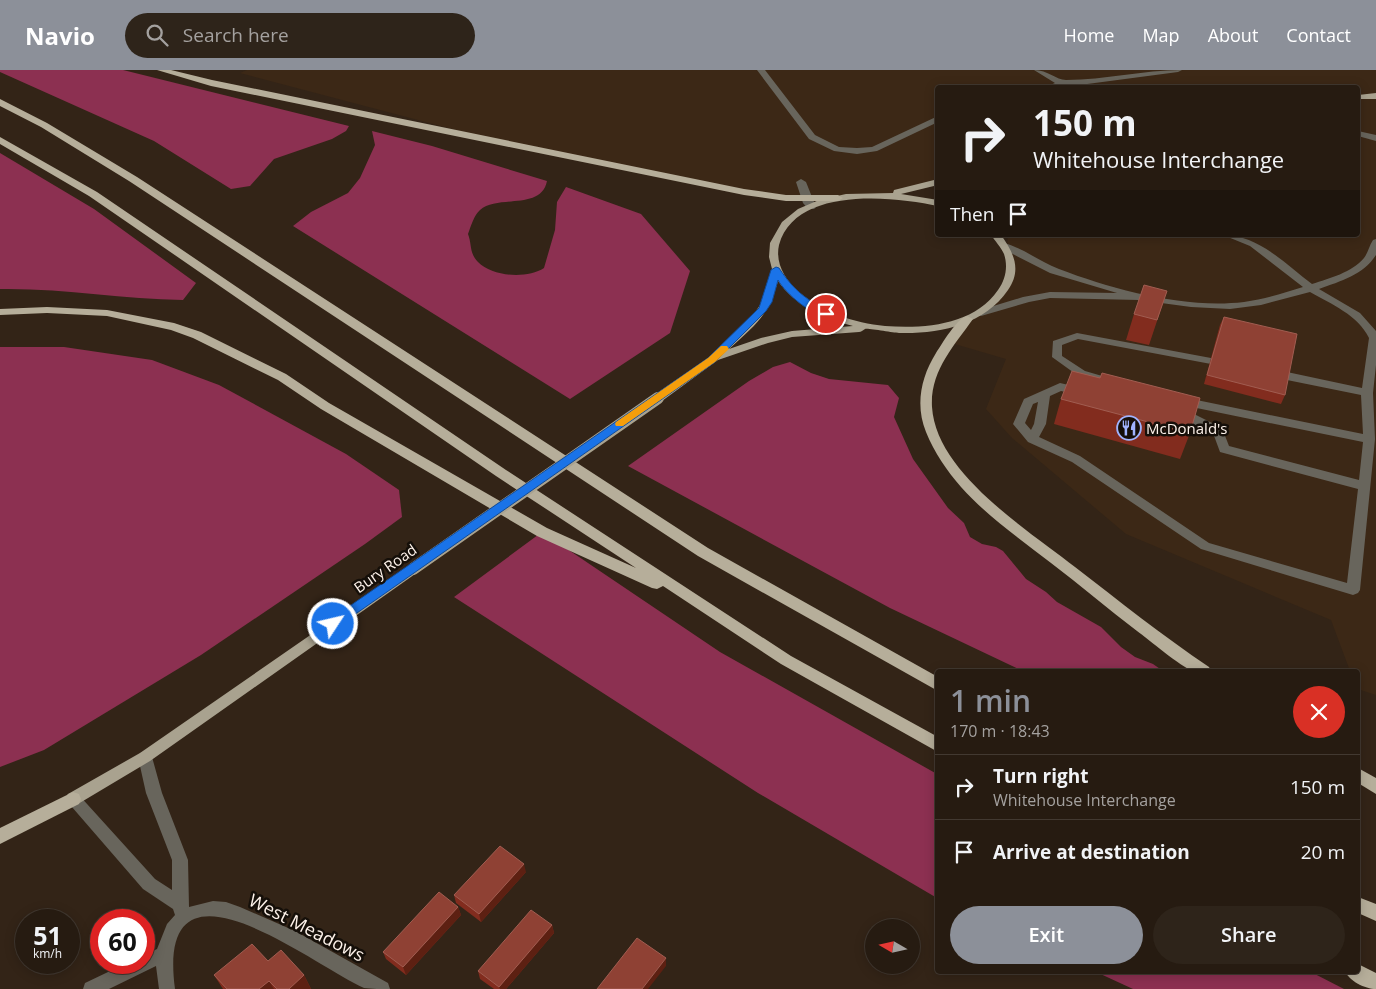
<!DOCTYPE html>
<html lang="en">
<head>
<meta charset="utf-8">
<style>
  body { margin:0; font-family:"Open Sans",sans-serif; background:#2e241a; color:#f1f3f6; height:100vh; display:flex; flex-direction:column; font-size:19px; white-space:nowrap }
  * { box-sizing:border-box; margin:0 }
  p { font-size:16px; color:#a4a19f }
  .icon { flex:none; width:28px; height:28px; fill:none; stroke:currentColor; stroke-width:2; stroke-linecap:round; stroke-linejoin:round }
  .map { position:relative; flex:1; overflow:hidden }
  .panel { position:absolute; left:935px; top:599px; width:425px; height:305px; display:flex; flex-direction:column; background:#261b11; border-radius:5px; box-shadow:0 2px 12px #0003,0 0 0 1px #423931 }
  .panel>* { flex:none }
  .hud { position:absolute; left:935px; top:15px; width:425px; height:152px; border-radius:5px; box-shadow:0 2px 12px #0003,0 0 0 1px #423931; background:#261b11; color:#f1f3f6; overflow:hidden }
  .needle { width:32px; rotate:279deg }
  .fabs { position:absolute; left:865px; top:849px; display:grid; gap:10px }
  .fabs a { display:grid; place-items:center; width:55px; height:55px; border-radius:50%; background:#261b11; box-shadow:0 2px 12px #0003,0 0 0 1px #423931; font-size:25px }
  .speed { position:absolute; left:15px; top:839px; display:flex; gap:10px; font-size:25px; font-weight:700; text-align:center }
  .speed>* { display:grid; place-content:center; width:65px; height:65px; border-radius:50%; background:#261b11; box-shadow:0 2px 12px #0003,0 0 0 1px #423931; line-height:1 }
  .speed small { font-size:12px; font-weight:400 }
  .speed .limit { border:8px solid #d22; background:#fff; color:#111 }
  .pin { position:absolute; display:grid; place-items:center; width:42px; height:42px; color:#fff; margin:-21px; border:2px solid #fff; border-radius:50%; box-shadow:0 1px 5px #0007 }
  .me { position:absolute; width:55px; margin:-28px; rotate:55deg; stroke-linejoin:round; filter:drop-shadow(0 0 4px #0008) }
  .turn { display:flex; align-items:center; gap:18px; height:105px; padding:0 15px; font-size:22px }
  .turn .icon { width:65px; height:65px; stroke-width:2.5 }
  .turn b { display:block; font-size:35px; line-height:42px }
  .then { display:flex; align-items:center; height:48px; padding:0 15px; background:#0003; gap:10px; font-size:19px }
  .round { display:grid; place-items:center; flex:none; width:52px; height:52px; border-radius:26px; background:#2e241a }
  .overview { display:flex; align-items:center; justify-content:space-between; height:85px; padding:0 15px }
  h1 { font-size:30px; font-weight:600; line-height:38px; color:#8c9099 }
  .cta { display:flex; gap:10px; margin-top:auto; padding:10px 15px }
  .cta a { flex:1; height:58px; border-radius:30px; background:#8c9099; color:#fff; font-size:20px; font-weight:600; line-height:58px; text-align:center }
  .cta a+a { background:#2e241a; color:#f1f3f6 }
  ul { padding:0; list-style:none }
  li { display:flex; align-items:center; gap:15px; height:65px; padding:0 15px; border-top:1px solid #423931 }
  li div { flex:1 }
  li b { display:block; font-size:19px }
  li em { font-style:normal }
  header { display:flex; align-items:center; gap:30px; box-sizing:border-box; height:70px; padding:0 25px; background:#8c9099; color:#fff }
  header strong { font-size:24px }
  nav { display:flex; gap:28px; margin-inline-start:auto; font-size:18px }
  .search { width:350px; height:45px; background:#2e241a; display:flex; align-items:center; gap:12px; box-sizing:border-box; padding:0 18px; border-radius:28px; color:#a4a19f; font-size:19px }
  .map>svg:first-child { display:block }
  .built { fill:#3c2816 }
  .forest { fill:#8c3051 }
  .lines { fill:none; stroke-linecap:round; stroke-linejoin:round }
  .service { fill:#68655c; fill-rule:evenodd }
  .minor { fill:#68655c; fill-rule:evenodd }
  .primary { fill:#a9a28f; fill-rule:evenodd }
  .trunk { fill:#b6ae9a; fill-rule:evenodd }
  .primary-bridge { stroke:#a9a28f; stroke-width:12 }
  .wall { fill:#822c1e }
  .shaded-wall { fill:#5d2012 }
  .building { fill:#8f4134; stroke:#a15d51 }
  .route { fill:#1a73e8; stroke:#114b97 }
  .slow { fill:#f59e0b }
  .labels { text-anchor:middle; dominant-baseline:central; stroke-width:5; stroke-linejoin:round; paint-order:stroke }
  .poi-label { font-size:15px; fill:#fdf2ea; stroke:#150f09; text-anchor:start }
  .street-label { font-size:15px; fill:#fdf2ea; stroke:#150f09 }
  .near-street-label { font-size:18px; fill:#fdf2ea; stroke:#150f09 }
</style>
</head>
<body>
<header>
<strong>Navio</strong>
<div class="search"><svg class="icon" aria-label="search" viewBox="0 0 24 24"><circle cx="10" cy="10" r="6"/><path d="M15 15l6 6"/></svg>Search here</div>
<nav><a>Home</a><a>Map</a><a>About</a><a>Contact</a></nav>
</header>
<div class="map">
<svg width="1376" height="919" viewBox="0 0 1376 919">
  <rect width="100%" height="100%" fill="#332417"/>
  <!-- built -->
  <g class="built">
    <polygon points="247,0 1376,0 1376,24 1358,25 1358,18 938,18 937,112 890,124 838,128 786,128 532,80 240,3"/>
    <polygon points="1376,26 1376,625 1358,619 1358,601 1350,601 1331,550 1126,464 1012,368 986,339 1006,289 948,272 967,249 981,243 1010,209 1007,180 1008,165 1358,165 1358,27"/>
  </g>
  <!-- forest -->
  <g class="forest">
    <polygon points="0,0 123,0 349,56 346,61 332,69 274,89 250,116 231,119 154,71 0,2"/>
    <path d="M372 61 432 76 547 111C541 141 498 124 480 140 474 145 471 156 468 164 472 174 469 183 478 192 493 207 527 209 544 198L555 160 557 132 566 117 641 144 690 201 670 263 570 329 293 156 311 142 348 123 360 108 375 75Z"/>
    <path d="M0 83 94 139 196 213 183 230C122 229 62 218 0 219Z"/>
    <polygon points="0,277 64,277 152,290 219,315 346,384 399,420 402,447 365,474 201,585 44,680 0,697"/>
    <polygon points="790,292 811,303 829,309 888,315 899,328 894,347 913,389 948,438 964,453 970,467 982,474 996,477 1003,481 1026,509 1046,522 1057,532 1101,557 1121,577 1135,587 1153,594 1163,601 1023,601 890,538 628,396 749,311 773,297"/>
    <polygon points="542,462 720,582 937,704 937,828 758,723 454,527"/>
    <polygon points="1094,901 1309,901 1344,919 1133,919"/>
  </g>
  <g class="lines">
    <!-- service -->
    <g class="service">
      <polygon points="757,0 765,0 815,65 839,77 857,78 872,77 938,46 938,52 877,81 857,84 834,81 809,69"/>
      <path d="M1034 0C1048 0 1056 10 1066 10 1105 10 1143 0 1182 0L1178 2 1057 18H1043L1055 13Z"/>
      <polygon points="1358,61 1376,65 1376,71 1358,66"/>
      <polygon points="801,109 806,112 816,137 814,139 808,139 803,133 796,112"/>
      <path d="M1223 165C1259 165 1285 194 1312 214 1330 208 1351 203 1364 188 1368 183 1369 176 1373 170L1376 169V185C1363 205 1341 211 1319 219L1360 243 1376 261V295L1373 323 1375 369 1360 520 1358 523 1353 525 1201 479 1072 392 1028 372 1013 354 1024 329 1060 313 1086 319 1088 322 1082 326 1061 321 1050 326 1046 354 1039 367 1080 386 1209 473 1347 513 1358 419 1220 382 1213 363 1176 346 1174 343 1176 340 1180 339 1190 342 1222 358 1229 376 1359 410 1363 372 1182 335 1176 331 1182 327 1363 364 1361 325 1287 310 1281 306 1287 302 1362 318 1369 268C1358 245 1331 234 1310 222L1261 235 1230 239 1191 237 1139 230 1050 228 1029 232 981 246 976 243 977 241 1023 227 1050 222 1117 223 1050 203 1001 178V174L1004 173C1023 178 1040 192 1059 199 1114 220 1185 239 1244 232 1265 229 1284 223 1303 217L1250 176ZM1038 332 1034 354 1031 360 1025 353 1033 334Z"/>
      <polygon points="1077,263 1211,288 1216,291 1211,294 1078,269 1062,275 1062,286 1085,301 1109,308 1111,310 1105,314 1077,305 1052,287 1053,271"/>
    </g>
    <!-- minor -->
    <path class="minor" d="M145 681 150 683 152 687 162 723 188 790 189 837 213 831 226 832 240 837 295 861 388 913 390 919C383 919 371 919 364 918 311 894 155 769 175 919H159L156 896 109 919H83L85 913 129 892H144V885L157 879 167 854 175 845 173 839 143 819 65 729 68 724 73 722 78 724 155 809 172 820V790L146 723 138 687 140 683Z"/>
    <!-- primary -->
    <g class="primary">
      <polygon points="1376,23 1376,29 1358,29 1358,25"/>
      <path d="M938 109V115L901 124 938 130V136C893 126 795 116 779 175 775 193 785 210 799 222 822 242 854 253 885 256 925 259 974 255 998 220 1006 209 1008 196 1004 184 1001 177 995 171 991 165H1001C1014 183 1022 200 1008 220 984 255 940 264 899 263 893 263 869 258 865 259 863 260 861 262 859 262L792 267 768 273 718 290 662 331H654L652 328 654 325 708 288 754 244 762 232 772 199 769 187 770 173 782 152 798 139 819 130 846 124 893 123 894 120ZM778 211C795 236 825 249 853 256L792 261 761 268 729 279C755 255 768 247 778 211Z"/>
      <polygon points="413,494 418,496 419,499 418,502 150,691 78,734 73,736 68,734 65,729 68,724 140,683"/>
    </g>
    <!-- trunk -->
    <g class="trunk">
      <polygon points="157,0 171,0 212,10 744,119 786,125 838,125 843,128 838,131 786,131 744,125 211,16"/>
      <polygon points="0,29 47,53 137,107 708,478 938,607 938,621 698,486 129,111 41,57 0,36"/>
      <polygon points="0,67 97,122 506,400 791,586 938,667 938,682 781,594 663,516 657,519 652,518 537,466 321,339 278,310 193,268 171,260 107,246 47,243 0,245 0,239 47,237 107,240 174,253 201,262 286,304 329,333 547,458 636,498 496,406 89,126 0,74"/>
      <path d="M967 246 973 249C954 276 930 301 932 337 936 403 1028 460 1075 497 1119 531 1163 566 1209 597L1211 601C1206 601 1198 603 1193 601 1181 597 1148 569 1137 561 1108 539 1080 515 1051 493 1020 469 987 446 961 417 947 401 934 382 926 362 915 335 921 307 936 283 942 274 957 248 967 246Z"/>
      <polygon points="1358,698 1376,708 1376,724 1358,713"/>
      <polygon points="73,722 79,724 81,729 79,734 0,774 0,758"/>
      <polygon points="1358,827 1376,834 1376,851 1358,843"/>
      <path d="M1358 894 1376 903V919C1365 919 1349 911 1345 901H1358Z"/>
    </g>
    <!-- primary-bridge -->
    <polyline class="primary-bridge" points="413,499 658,328"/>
  </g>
  <!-- wall -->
  <g class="wall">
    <polygon points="1167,221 1149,275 1126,270 1134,244"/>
    <polygon points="1224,247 1285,325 1281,334 1204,314 1220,255"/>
    <polygon points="1100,308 1190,363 1180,389 1054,354 1061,329"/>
    <polygon points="526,802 481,852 456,833 454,825"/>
    <polygon points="458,837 461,845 406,905 386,889 383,882"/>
    <polygon points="552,855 554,863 506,919 494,919 480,909 478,901"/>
    <polygon points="268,891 304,905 311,919 223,919 214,905"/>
  </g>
  <!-- shaded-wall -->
  <g class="shaded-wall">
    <polygon points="524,794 526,802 481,852 479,844"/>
    <polygon points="458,837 461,845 406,905 403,897"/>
    <polygon points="552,855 554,863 506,919 500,919 499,917"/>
    <polygon points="666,888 666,896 648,919 642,919"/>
    <polygon points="304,905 311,919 289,919"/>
    <polygon points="269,911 274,919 259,919"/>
  </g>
  <!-- building -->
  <g class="building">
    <polygon points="1144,215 1167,221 1157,250 1134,244"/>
    <polygon points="1224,247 1297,264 1285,325 1207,305"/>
    <polygon points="1072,301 1100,308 1102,303 1200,328 1190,363 1061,329"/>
    <polygon points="500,776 524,794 479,844 454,825"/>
    <polygon points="439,822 458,837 403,897 383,882"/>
    <polygon points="531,840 552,855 499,917 478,901"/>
    <polygon points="637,868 666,888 642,919 597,919"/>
    <polygon points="252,874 268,891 281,880 304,905 289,919 277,919 269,911 259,919 227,919 214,905"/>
  </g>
  <!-- route -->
  <path class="route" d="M776 197 779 198C795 222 805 228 829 242V246C815 249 785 223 778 210L772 232 766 241 715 292 337 557H328L327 554 328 551 708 288 759 238 771 200Z"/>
  <!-- slow -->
  <polygon class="slow" points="721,276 727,276 729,279 715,292 623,356 616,356 615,354 616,352 708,288"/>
  <!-- icons -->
  <defs>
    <g id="restaurant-ring" transform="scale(1.25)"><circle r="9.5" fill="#150f09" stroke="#a0b3fd" stroke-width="1.5"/><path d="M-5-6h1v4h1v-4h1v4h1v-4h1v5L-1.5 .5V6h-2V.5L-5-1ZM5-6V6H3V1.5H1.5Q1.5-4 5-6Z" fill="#a0b3fd"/></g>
  </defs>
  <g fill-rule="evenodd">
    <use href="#restaurant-ring" x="1129" y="358"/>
  </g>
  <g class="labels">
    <!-- poi labels -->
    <g class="poi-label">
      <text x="1146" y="358">McDonald's</text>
    </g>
    <!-- street labels -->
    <g class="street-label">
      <text transform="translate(385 498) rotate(-35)">Bury Road</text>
    </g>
    <!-- near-street labels -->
    <g class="near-street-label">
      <text transform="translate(307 857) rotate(27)">West Meadows</text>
    </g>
  </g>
</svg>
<div class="fabs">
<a><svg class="needle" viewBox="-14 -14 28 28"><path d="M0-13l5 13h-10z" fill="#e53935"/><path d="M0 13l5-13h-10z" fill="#a4a19f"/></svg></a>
</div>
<div class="speed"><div>51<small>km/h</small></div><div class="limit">60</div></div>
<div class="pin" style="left:826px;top:244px;background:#d93025"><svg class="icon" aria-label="arrive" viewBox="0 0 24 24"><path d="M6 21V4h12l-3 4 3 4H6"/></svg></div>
<svg class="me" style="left:333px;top:554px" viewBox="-20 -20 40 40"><circle r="17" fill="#1a73e8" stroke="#fff" stroke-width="3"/><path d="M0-11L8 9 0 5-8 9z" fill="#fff"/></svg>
<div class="hud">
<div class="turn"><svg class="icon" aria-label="right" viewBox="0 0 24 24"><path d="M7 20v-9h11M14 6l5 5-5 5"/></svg><div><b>150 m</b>Whitehouse Interchange</div></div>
<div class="then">Then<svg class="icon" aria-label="arrive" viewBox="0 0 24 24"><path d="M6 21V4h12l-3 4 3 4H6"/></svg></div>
</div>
<section class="panel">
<div class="overview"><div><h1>1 min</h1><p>170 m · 18:43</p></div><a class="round" style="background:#d93025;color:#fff"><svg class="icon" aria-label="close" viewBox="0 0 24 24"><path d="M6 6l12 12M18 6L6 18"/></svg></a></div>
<ul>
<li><svg class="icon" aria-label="right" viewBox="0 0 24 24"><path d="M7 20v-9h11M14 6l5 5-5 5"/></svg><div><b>Turn right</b><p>Whitehouse Interchange</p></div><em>150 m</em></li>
<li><svg class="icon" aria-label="arrive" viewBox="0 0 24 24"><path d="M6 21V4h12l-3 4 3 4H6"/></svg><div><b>Arrive at destination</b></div><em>20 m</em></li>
</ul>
<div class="cta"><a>Exit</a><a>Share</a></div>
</section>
</div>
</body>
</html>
